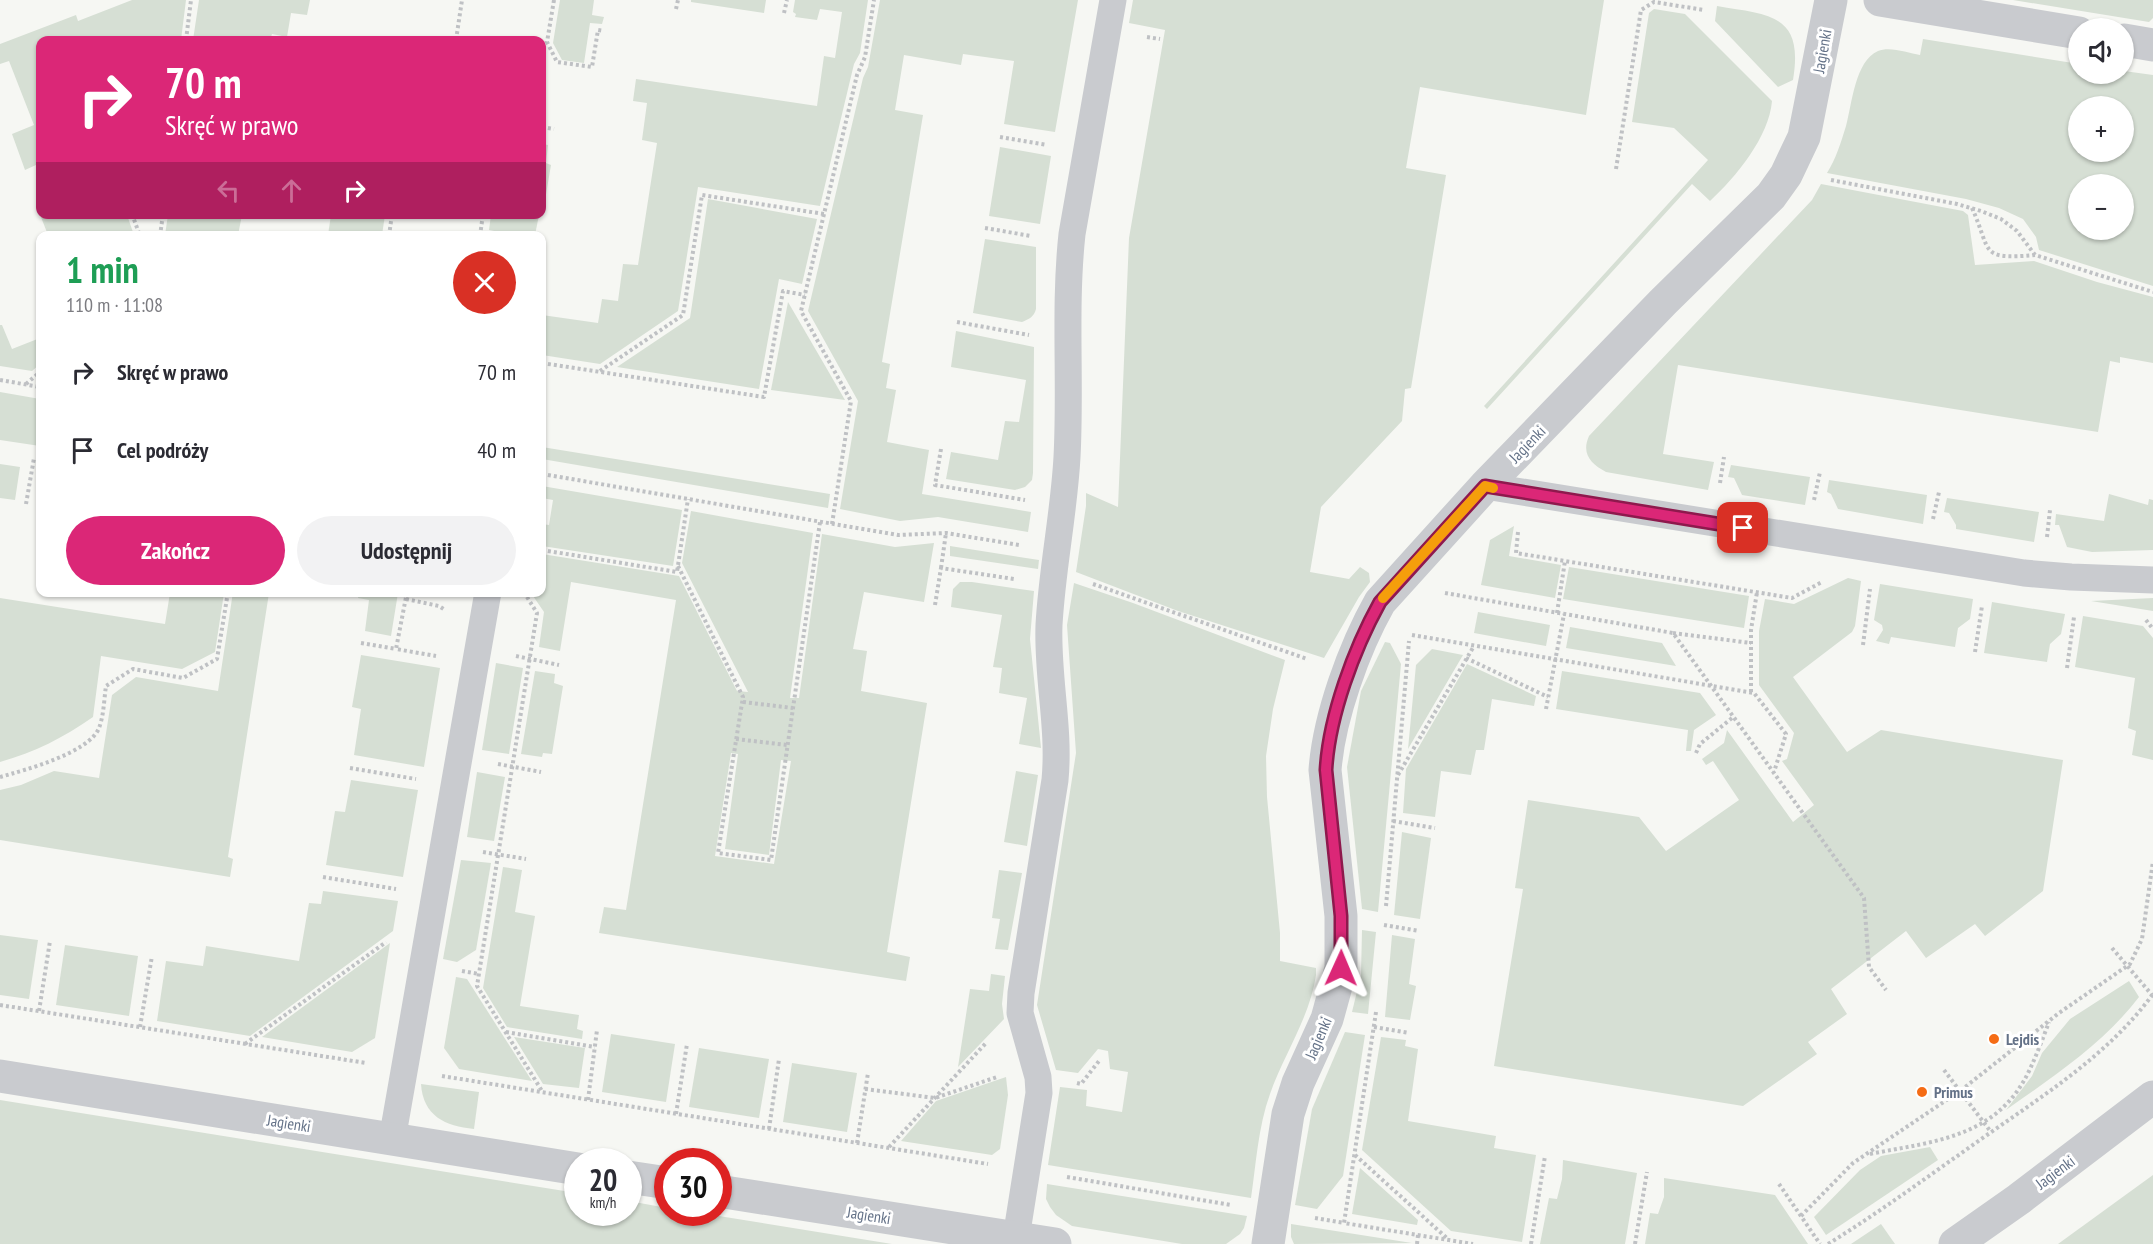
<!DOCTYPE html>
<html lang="pl">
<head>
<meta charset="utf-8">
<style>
  body { margin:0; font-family:"PT Sans Narrow",sans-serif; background:#f2f2f3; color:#2b2b33; height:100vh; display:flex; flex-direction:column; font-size:22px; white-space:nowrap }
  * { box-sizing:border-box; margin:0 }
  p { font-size:20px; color:#7c7c81 }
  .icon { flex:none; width:33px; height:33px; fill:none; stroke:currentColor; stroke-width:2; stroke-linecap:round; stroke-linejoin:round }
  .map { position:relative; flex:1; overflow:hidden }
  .details { position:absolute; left:36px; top:231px; width:510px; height:366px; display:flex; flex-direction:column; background:#fff; border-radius:12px; box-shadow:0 2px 4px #0004 }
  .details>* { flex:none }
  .guide { position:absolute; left:36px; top:36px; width:510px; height:183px; border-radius:12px; box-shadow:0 2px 4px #0004; background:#db2777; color:#fff; overflow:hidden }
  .tools { position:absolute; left:2068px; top:18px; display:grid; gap:12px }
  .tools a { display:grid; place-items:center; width:66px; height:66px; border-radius:50%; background:#fff; box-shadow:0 2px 4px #0004; font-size:30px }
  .speed { position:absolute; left:564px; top:1148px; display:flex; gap:12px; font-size:30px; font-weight:700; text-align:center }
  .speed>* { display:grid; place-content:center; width:78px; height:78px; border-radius:50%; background:#fff; box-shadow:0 2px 4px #0004; line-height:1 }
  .speed small { font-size:15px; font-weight:400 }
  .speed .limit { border:9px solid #d22; background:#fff; color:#111 }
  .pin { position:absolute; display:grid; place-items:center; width:51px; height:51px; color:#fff; margin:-26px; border-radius:12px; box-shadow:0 3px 9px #0006 }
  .me { position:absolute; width:66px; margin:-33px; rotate:1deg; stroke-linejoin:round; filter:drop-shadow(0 0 4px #0008) }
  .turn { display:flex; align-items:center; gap:21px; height:126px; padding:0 30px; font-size:27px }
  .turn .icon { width:78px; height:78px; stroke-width:2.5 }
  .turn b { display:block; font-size:42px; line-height:51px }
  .lanes { display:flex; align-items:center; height:57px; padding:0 30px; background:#0003; justify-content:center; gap:30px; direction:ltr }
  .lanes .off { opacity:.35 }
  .round { display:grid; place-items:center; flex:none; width:63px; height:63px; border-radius:32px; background:#f2f2f3 }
  .summary { display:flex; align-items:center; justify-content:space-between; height:102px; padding:0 30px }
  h1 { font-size:36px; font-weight:600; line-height:45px; color:#1e9e55 }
  .cta { display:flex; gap:12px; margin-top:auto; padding:12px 30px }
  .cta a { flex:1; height:69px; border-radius:36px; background:#db2777; color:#fff; font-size:24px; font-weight:600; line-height:69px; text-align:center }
  .cta a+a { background:#f2f2f3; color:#2b2b33 }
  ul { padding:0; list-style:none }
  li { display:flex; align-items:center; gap:18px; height:78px; padding:0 30px }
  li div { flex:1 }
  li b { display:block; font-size:22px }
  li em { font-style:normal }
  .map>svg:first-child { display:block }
  .green { fill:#d6dfd4; fill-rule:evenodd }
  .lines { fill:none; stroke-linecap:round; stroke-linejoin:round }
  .path { stroke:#bfc1c4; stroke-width:4; stroke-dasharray:3 3; stroke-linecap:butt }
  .service { stroke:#c9cbcf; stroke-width:27 }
  .minor { stroke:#c9cbcf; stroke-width:33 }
  .route-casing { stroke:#8e194d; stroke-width:15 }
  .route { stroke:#db2777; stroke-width:10 }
  .slow { stroke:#f59e0b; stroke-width:10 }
  .poi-dot { fill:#f56c15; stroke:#fff; stroke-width:2 }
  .labels { text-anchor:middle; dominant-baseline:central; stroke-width:6; stroke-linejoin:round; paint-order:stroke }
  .street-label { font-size:16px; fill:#637187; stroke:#fff }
  .poi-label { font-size:16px; font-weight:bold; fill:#637187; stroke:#fff; text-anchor:start }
</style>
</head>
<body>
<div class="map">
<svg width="2153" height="1244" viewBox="0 0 2153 1244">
  <rect width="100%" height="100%" fill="#f6f7f3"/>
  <!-- green -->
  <g class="green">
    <polygon points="132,0 186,0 181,40 40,40 40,176 36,165 25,170 12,134 34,125 9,61 0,64 0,44 76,15 78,21"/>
    <polygon points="199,0 310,0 307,15 291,13 287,37 272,34 270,40 193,40"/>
    <polygon points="560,0 594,0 592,15 604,17 602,24 590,23 584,63 562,60 553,43"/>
    <polygon points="691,0 766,0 764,13 691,2"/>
    <polygon points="795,0 868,0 860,53 854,64 820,206 698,187 678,311 600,364 542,355 542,315 598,323 602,299 618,301 623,264 638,265 657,143 642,140 647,103 633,101 636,79 817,106 824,56 835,58 842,12 820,9 817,20 795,17 796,14 793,12"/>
    <polygon points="880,0 1078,0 1055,132 1004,124 1014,61 963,54 961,65 904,55 895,110 923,115 882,362 890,364 886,388 896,390 887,442 929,450 922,494 1031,512 1028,532 938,517 900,521 840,509 858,401 808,311 863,78 868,67"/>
    <polygon points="1133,0 1604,0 1586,115 1420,87 1406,168 1446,175 1411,388 1405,389 1402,421 1321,507 1310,572 1349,579 1360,567 1369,573 1370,582 1359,597 1324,658 1178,611 1076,572 1086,506 1086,493 1118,507 1129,238 1165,30 1129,23"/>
    <polygon points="2013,0 2153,0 2153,18 2149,22"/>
    <path d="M1717 6C1770 15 1804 14 1793 80L1778 87 1715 21Z"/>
    <path d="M1654 9 1685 14 1772 101C1769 137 1736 177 1710 201L1692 184 1487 409 1484 406 1708 160 1674 128 1632 122 1649 13Z"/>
    <path d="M1923 39 2079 64V74H2124V71L2153 75V286L2039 250 2036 237 2023 219 1999 208 1966 199 1827 173C1836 159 1841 142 1846 126 1852 104 1855 61 1878 51 1890 46 1908 53 1920 55ZM2124 106V152H2079V106ZM2124 184V230H2079V184Z"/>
    <polygon points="542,144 548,145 546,163 551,165 543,212 542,212"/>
    <polygon points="1000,147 1051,156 1040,224 989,216"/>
    <path d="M1821 184 1963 211 1968 215 1975 265 2034 261 2097 282 2153 297V363L2120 357V363L2110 361 2098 432 1678 365 1663 454 1714 462 1708 490 1606 472C1591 464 1581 454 1589 436L1812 200Z"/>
    <polygon points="708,199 817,219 802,284 779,279 759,389 617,367 690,318"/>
    <polygon points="40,211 40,214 127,215 134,235 48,235 39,212"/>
    <polygon points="168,215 168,214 242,215 238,235 165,235"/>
    <polygon points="331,215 385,215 382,235 328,235"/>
    <polygon points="491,215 539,215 535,235 516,235 489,230"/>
    <path d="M985 239 1036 247V309C1034 317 1029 319 1022 322L973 313Z"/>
    <polygon points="788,302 845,400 771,390"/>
    <polygon points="0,325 2,325 12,349 40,338 40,364 32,371 0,366"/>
    <polygon points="956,331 1034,347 1033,473 1032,480 1025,487 1015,490 946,479 951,452 998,460 1005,421 1019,422 1026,380 951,367"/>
    <polygon points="0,392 40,399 40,446 0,440"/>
    <polygon points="542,447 830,494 828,508 542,459"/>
    <polygon points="0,464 20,467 15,500 0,498"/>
    <polygon points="1731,465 1810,477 1805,505 1742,495 1734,478 1728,477"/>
    <polygon points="1829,480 1927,495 1923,524 1838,509 1831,494 1827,492"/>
    <polygon points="542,486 682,510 673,566 542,546 542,524 549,525 553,500 542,498"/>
    <polygon points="2109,494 2148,505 2149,499 2153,500 2153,550 2092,552 2067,547 2059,525 2055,525 2056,514 2104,521"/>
    <polygon points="1947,498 2039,512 2034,542 1956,529 1956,525 1949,513 1944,512"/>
    <path d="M691 511 813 533 790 698H799L822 534 895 547 934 543 924 602 864 592 853 649 867 651 861 691 927 703 887 952 910 957 906 981 599 933 604 907 626 910 676 600 571 582 560 651 539 647 544 612 531 593 542 592V554L679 576 737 691 748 692 682 563ZM731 753 738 754 725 849 769 855 781 760 791 761 774 864 715 856Z"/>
    <polygon points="1514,526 1509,556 1561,565 1555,598 1481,585 1490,540"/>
    <polygon points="950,546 1039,560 1038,569 950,556"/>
    <polygon points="1569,567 1749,596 1744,628 1563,599"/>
    <polygon points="1848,578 1861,581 1855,626 1852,632 1793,677 1847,752 1881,730 2063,760 2043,891 1985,936 1975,924 1926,958 1906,931 1831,989 1847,1014 1808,1042 1817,1054 1743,1106 1494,1066 1523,889 1515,888 1528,800 1639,817 1666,851 1739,800 1713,761 1706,765 1702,759 1724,743 1727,730 1793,822 1814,805 1782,761 1787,759 1794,733 1759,685 1759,631 1765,599 1794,604"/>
    <polygon points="960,582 972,582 1034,591 1030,639 1041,748 1019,744 1027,698 999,693 1002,668 993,667 1002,615 951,607 953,589"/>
    <path d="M1074 583 1133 603 1285 660 1273 709 1266 756 1267 797 1280 933V961L1316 968V975C1310 1017 1284 1054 1270 1094 1258 1127 1256 1165 1251 1198L1048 1165 1060 1087 1087 1090 1086 1106 1122 1112 1128 1072 1110 1069 1108 1051 1098 1049 1078 1073 1056 1070 1037 1005 1076 753 1067 625Z"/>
    <polygon points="1880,584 1973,599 1970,619 1958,628 1955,647 1891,637 1889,644 1876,641 1883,630 1882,625 1874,620"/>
    <polygon points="233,592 269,593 228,857 233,859 230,877 0,840 0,790 21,785 54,771 99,778 112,695 136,677 218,691"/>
    <path d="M170 593H224L215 652 182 669 101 656 93 717C63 738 35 752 0 762V598L165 624Z"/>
    <polygon points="359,593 398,593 391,636 365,631 369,600 358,598"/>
    <polygon points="2153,598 2153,611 2091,601"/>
    <polygon points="1992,602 2065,614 2061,634 2050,644 2047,662 1984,653"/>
    <polygon points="1478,612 1550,625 1546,646 1474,633"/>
    <polygon points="2083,616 2143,626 2153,638 2153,760 2132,755 2136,731 2128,728 2135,678 2075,667"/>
    <polygon points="1570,627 1662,643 1676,666 1566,648"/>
    <polygon points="1385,642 1390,643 1401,664 1378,912 1362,909 1347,767 1361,691"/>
    <polygon points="1432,649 1463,655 1408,749 1416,665"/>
    <polygon points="361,655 440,668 424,767 354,755 361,709 352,707"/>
    <polygon points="496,663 523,668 509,754 482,750"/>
    <polygon points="1467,664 1536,696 1534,706 1492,699 1484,750 1476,750 1471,775 1441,771 1435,817 1403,813 1406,769"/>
    <polygon points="535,671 555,674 554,683 563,686 552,754 543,753 542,757 521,754"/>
    <polygon points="1562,671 1700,693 1716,715 1694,730 1691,751 1686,751 1688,730 1556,709"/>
    <polygon points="1016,771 1038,775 1027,846 1004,842"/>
    <polygon points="477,772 505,777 494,841 467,837"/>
    <polygon points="351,780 418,790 403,877 326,865 335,811 345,812"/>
    <polygon points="1402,832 1431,838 1420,919 1394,915"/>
    <polygon points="461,860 491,863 476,950 457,962 443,959"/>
    <polygon points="503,867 522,870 515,912 535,916 520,1006 579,1015 577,1029 583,1031 582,1039 507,1027 483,988"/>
    <polygon points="999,870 1022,873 1008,950 995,949 1000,919 992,918"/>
    <polygon points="323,891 398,901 393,931 250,1036 157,1021 166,961 203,966 206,946 299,961 309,903 321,904"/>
    <polygon points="1362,930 1376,932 1368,1014 1352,1012 1361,975"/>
    <polygon points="0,935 38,940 29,999 0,995"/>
    <polygon points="1392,935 1415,939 1409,984 1416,986 1410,1020 1385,1017"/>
    <polygon points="390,943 375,1038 352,1052 262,1037"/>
    <polygon points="65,945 138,956 129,1016 56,1005"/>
    <polygon points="991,974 1005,976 1002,1004 1004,1019 958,1067 970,989 989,991"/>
    <polygon points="456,977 467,979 532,1081 459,1069 444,1048"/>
    <path d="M2129 981 2139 997C2103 1044 2054 1076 2006 1110L2032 1076 2042 1053 2070 1019Z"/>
    <polygon points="1345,1032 1365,1035 1343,1176 1317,1209 1295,1205 1312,1109"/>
    <polygon points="611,1034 675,1044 666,1102 602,1092"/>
    <polygon points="514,1037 585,1048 579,1088 543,1084"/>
    <polygon points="1381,1037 1406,1040 1405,1046 1418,1049 1408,1121 1496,1136 1494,1148 1536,1155 1522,1242 1451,1231 1362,1150"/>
    <polygon points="699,1048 769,1059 759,1118 689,1107"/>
    <polygon points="792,1063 857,1073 847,1132 783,1122"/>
    <polygon points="1006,1077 1008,1095 1000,1149 992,1155 901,1141 936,1101"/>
    <path d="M421 1084 479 1092 474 1129C445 1126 423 1116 421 1084Z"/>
    <polygon points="0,1100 577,1193 578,1212 628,1212 629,1201 667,1208 668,1212 694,1212 892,1244 0,1244"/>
    <polygon points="1930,1147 1938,1160 1826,1235 1814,1217 1860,1170 1881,1156"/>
    <polygon points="1563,1160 1637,1173 1625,1244 1540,1244 1549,1198 1557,1199 1562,1179"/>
    <polygon points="1360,1168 1418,1220 1417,1225 1352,1214"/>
    <polygon points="2153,1175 2153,1244 2058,1244"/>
    <polygon points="1664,1178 1775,1195 1808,1244 1645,1244 1650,1213 1658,1214 1664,1197"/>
    <polygon points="1047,1184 1247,1216 1244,1228 1240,1234 1226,1244 1182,1244 1072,1226 1056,1215 1050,1207 1046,1199"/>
    <polygon points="1291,1224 1412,1243 1294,1244 1291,1237"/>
    <polygon points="1881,1224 1895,1244 1851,1244"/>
  </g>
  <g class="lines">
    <!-- path -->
    <g class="path">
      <polyline points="554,0 547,42 557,62 592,67 598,30 604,31"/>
      <polyline points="676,9 678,0"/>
      <polyline points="784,13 787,0"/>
      <polyline points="1147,37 1160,39"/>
      <polyline points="186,40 191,0"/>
      <polyline points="456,40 462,0"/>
      <polyline points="542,45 547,42"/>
      <polyline points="542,127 554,129"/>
      <polyline points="1000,137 1047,145"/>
      <polyline points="1616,169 1641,10 1654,2 1704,10"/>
      <polyline points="1831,180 1957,204 1981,211 2001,219 2017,231 2035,255 2153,292"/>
      <path d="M1972 208C1992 252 1978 260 2035 255"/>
      <polyline points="132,214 140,236"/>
      <polyline points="985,228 1031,236"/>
      <polyline points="160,236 163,214"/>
      <polyline points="389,236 392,214"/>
      <polyline points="480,236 483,214"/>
      <polyline points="957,322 1029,335"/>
      <polyline points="542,363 764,397 783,291 805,295"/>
      <polyline points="600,371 683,315 702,195 824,214"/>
      <polyline points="0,380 40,387"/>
      <polyline points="26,384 40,372"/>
      <polyline points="941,449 935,485 1025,500"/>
      <polyline points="542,474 898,535 946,533 1019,545"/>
      <polyline points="1720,483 1724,457"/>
      <polyline points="1814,500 1820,472"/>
      <polyline points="26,504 34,458"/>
      <polyline points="1933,519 1939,492"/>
      <polyline points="832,524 851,401 801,311 857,75 865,57 874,0"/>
      <polyline points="1518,532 1516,553 1792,598 1822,582"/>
      <polyline points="2047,537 2050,510"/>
      <polyline points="542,550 677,572 688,499"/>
      <polyline points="678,566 743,697 718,853 771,860 820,522"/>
      <polyline points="941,568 946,533"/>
      <polyline points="1093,584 1307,659"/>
      <polyline points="407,592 396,649 436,656"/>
      <polyline points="1445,593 1673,633 1864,898 1869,967 1886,990"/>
      <polyline points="527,597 537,613 477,986 542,1091"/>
      <polyline points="406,599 439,606 445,610"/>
      <polyline points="935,605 941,568 1014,579"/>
      <polyline points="1557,613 1565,561"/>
      <polyline points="2146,620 2153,629"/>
      <polyline points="1673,633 1751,643"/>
      <polyline points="1412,635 1754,693 1786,734 1774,772"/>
      <polyline points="361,643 396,649"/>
      <polyline points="1863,645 1870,589"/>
      <polyline points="1975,652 1982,606"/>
      <polyline points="516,656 559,665"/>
      <polyline points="1466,658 1548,697"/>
      <polyline points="2067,668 2074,617"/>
      <polyline points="1751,692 1751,630 1757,592"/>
      <polyline points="743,702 793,708"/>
      <polyline points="1546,709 1564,614"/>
      <polyline points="736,739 787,745"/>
      <polyline points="1696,753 1700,744 1732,718"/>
      <polyline points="498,764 541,772"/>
      <polyline points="350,768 416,779"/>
      <polyline points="1398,775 1474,646"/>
      <path d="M0 777C25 770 89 753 99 728 104 715 104 699 106 686L133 669 183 678 217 659 228 592"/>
      <polyline points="1393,821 1435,828"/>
      <polyline points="483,852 526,859"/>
      <polyline points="323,877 396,889"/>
      <polyline points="1386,906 1409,641"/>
      <polyline points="1384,925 1419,931"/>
      <polyline points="2112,948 2152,995"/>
      <polyline points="462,971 479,974"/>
      <polyline points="0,1005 366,1063"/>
      <polyline points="39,1011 50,941"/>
      <polyline points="1376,1012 1344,1223 1473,1244"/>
      <polyline points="140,1027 152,956"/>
      <polyline points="1374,1027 1409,1033"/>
      <polyline points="506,1032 595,1047"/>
      <polyline points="245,1044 386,942"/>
      <polyline points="1944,1070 1991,1132"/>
      <polyline points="442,1076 988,1164"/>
      <polyline points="1077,1083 1081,1084 1099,1061"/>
      <polyline points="865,1089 935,1098 997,1077"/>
      <polyline points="588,1100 597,1030"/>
      <polyline points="676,1114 687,1044"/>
      <polyline points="769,1129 779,1059"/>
      <polyline points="857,1143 868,1073"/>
      <polyline points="889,1147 986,1043"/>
      <path d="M1870 1154C1935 1141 1998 1138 2030 1069 2037 1054 2043 1038 2049 1022"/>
      <polyline points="1355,1155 1449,1240"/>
      <polyline points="1067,1177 1231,1205"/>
      <polyline points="1779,1184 1820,1244"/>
      <polyline points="1801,1216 1853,1163 1960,1091 2059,1013 2130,964 2142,939 2153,861"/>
      <polyline points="1315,1218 1344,1223"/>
      <polyline points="1417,1244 1418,1235"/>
      <polyline points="1531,1244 1545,1156"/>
      <polyline points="1635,1244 1647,1172"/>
      <path d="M1828 1244C1883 1210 1934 1172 1987 1135 2047 1093 2109 1054 2153 994"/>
    </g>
    <!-- service -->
    <g class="service">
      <polyline points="1485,486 2024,573 2071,577 2153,580"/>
      <polyline points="392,1140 488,592"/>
      <path d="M1016 1238 1039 1093 1038 1077 1020 1013 1021 993 1055 780C1060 727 1047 678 1049 625 1052 569 1064 513 1067 457 1071 383 1064 308 1072 234L1113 0"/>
    </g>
    <!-- minor -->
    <g class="minor">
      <polyline points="1880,0 2079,33"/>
      <polyline points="2124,40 2153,45"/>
      <polyline points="0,1076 578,1169"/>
      <polyline points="628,1177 668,1183"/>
      <polyline points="718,1191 1055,1244"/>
      <path d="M1268 1244 1288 1114 1298 1083 1327 1019 1341 968V916L1325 770C1329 717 1354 648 1380 602L1485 486 1663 302 1771 196 1786 175 1804 137 1831 0"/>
      <polyline points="1955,1244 2019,1199 2153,1097"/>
    </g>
  </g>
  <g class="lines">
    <!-- route casing -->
    <g class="route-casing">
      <path id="route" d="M1341 968V916L1326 770C1329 716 1354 649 1380 602L1485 486 1743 528"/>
    </g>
    <!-- route -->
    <use href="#route" class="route"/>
    <!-- slow -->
    <polyline class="slow" points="1383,598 1485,486 1493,488"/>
  </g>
  <!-- markers -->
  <g class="poi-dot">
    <circle cx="1994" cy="1039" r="6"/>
    <circle cx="1922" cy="1092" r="6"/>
  </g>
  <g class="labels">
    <!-- street labels -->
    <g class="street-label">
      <text transform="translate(1822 51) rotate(-80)">Jagienki</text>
      <text transform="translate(1527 444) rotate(-46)">Jagienki</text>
      <text transform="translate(1318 1038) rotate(-67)">Jagienki</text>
      <text transform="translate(289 1123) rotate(9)">Jagienki</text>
      <text transform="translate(2055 1172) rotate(-37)">Jagienki</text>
      <text transform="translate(869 1215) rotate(9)">Jagienki</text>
    </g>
    <!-- poi labels -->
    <g class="poi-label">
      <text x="2006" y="1039">Lejdis</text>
      <text x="1934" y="1092">Primus</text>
    </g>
  </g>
</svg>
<div class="tools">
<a><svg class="icon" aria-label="sound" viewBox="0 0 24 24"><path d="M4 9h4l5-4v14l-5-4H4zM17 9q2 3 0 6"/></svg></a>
<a>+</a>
<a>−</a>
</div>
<div class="speed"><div>20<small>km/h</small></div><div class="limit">30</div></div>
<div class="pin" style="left:1743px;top:528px;background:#d93025"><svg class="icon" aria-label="arrive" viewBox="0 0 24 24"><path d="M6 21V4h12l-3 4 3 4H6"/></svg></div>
<svg class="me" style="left:1341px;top:968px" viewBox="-20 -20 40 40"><path d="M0-17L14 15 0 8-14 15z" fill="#db2777" stroke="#fff" stroke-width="4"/></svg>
<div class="guide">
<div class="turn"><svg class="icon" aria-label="right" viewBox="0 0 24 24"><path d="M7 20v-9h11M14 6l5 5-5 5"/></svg><div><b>70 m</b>Skręć w prawo</div></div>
<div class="lanes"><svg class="icon off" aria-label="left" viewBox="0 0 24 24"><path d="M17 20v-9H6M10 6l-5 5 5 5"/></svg><svg class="icon off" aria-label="ahead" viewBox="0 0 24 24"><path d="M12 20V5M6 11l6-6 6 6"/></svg><svg class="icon" aria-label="right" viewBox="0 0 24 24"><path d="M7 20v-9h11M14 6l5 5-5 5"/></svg></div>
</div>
<section class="details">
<div class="summary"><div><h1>1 min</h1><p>110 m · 11:08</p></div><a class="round" style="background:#d93025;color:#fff"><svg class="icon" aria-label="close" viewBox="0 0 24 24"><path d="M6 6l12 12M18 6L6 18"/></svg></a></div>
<ul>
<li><svg class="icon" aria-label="right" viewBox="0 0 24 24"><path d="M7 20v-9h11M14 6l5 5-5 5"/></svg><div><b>Skręć w prawo</b></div><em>70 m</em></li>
<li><svg class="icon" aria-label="arrive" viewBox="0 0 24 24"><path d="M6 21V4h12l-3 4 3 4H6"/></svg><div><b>Cel podróży</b></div><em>40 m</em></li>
</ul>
<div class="cta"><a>Zakończ</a><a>Udostępnij</a></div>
</section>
</div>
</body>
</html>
